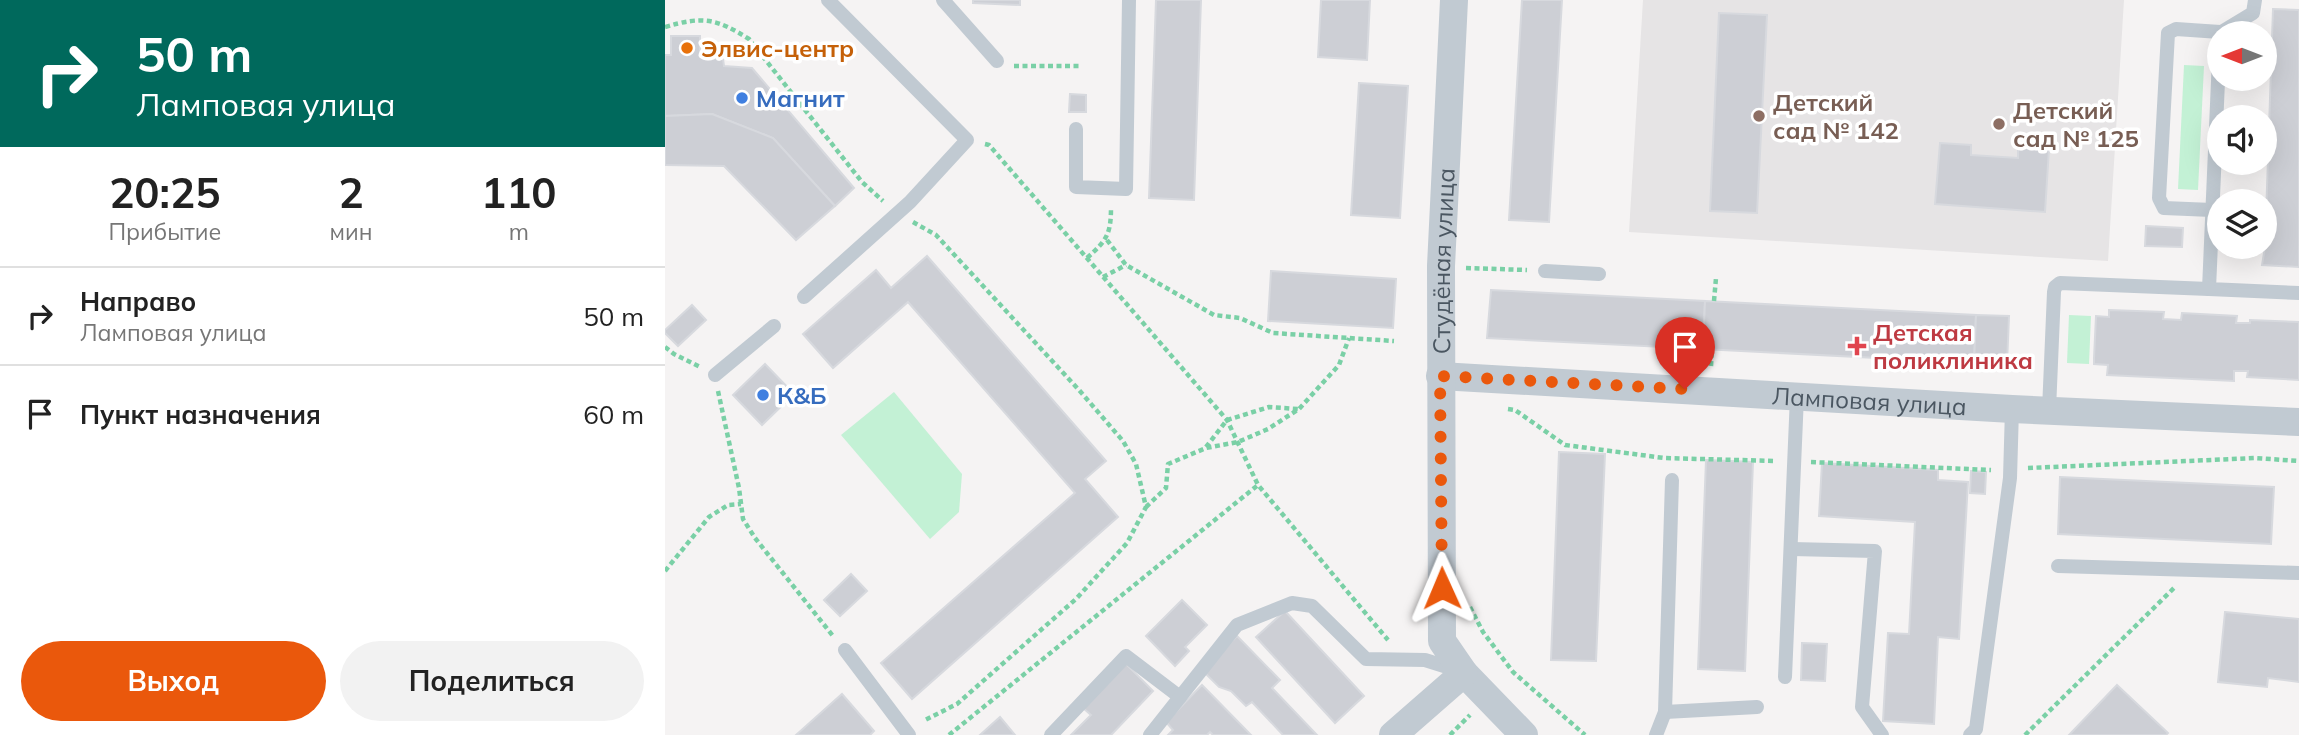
<!DOCTYPE html>
<html lang="ru">
<head>
<meta charset="utf-8">
<style>
  body { margin:0; font-family:Mulish,sans-serif; background:#f2f2f2; color:#222; height:100vh; display:flex; flex-direction:column; font-size:26px; white-space:nowrap }
  * { box-sizing:border-box; margin:0 }
  p { font-size:23px; color:#767676 }
  .icon { flex:none; width:38px; height:38px; fill:none; stroke:currentColor; stroke-width:2; stroke-linecap:round; stroke-linejoin:round }
  .map { position:relative; flex:1; overflow:hidden }
  .sheet { display:flex; flex-direction:column; background:#fff; width:665px }
  .sheet>* { flex:none }
  .guide { background:#00695c; color:#fff; overflow:hidden }
  .needle { width:46px; rotate:270deg }
  .fabs { position:absolute; left:1542px; top:21px; display:grid; gap:14px }
  .fabs a { display:grid; place-items:center; width:70px; height:70px; border-radius:50%; background:#fff; box-shadow:0 7px 28px #0002; font-size:35px }
  .pin { position:absolute; display:grid; place-items:center; width:60px; height:60px; color:#fff; margin:-72px -30px; border-radius:50% 50% 50% 0; rotate:-45deg; box-shadow:0 0 7px #0007 }
  .pin .icon { rotate:45deg }
  .me { position:absolute; width:77px; margin:-38px; rotate:359deg; stroke-linejoin:round; filter:drop-shadow(0 0 5px #0008) }
  .turn { display:flex; align-items:center; gap:24px; height:147px; padding:0 21px; font-size:32px }
  .turn .icon { width:91px; height:91px; stroke-width:2.5 }
  .turn b { display:block; font-size:49px; line-height:60px }
  .eta { display:flex; justify-content:space-evenly; align-items:center; height:119px; text-align:center }
  .eta b { font-size:42px; font-weight:700; line-height:49px }
  .cta { display:flex; gap:14px; margin-top:auto; padding:14px 21px }
  .cta a { flex:1; height:80px; border-radius:42px; background:#ea580c; color:#fff; font-size:28px; font-weight:700; line-height:80px; text-align:center }
  .cta a+a { background:#f2f2f2; color:#222 }
  ul { padding:0; list-style:none }
  li { display:flex; align-items:center; gap:21px; height:98px; padding:0 21px; border-top:2px solid #e0e0e0 }
  li div { flex:1 }
  li b { display:block; font-size:26px }
  li em { font-style:normal }
  main { display:flex; flex:1; min-height:0 }
  .map>svg:first-child { display:block }
  .education { fill:#e6e4e5 }
  .green { fill:#c3f1d5 }
  .building { fill:#cdcfd5; stroke:#d7d9de; stroke-width:2 }
  .lines { fill:none; stroke-linecap:round; stroke-linejoin:round }
  .path { stroke:#7ad0a6; stroke-width:4.5; stroke-dasharray:5 3.5; stroke-linecap:butt }
  .lane { stroke:#c1cad2; stroke-width:14 }
  .street { stroke:#c1cad2; stroke-width:28 }
  .route { stroke:#ea580c; stroke-width:12; stroke-dasharray:0 21.6 }
  .food-dot { fill:#e8710a; stroke:#fff; stroke-width:2.5 }
  .shop-dot { fill:#3f7fe0; stroke:#fff; stroke-width:2.5 }
  .education-dot { fill:#8d6e63; stroke:#fff; stroke-width:2.5 }
  .health-dot { fill:#e0444e; stroke:#fff; stroke-width:2.5 }
  .labels { text-anchor:middle; dominant-baseline:central; stroke-width:7; stroke-linejoin:round; paint-order:stroke }
  .food-label { font-size:24px; font-weight:bold; fill:#c56008; stroke:#fff; text-anchor:start }
  .shop-label { font-size:24px; font-weight:bold; fill:#366cbe; stroke:#fff; text-anchor:start }
  .education-label { font-size:24px; font-weight:bold; fill:#785e54; stroke:#fff; text-anchor:start }
  .street-label { font-size:24px; fill:#4a5661; stroke:#fff }
  .health-label { font-size:24px; font-weight:bold; fill:#be3a42; stroke:#fff; text-anchor:start }
</style>
</head>
<body>
<main>
<section class="sheet">
<div class="guide">
<div class="turn"><svg class="icon" aria-label="right" viewBox="0 0 24 24"><path d="M7 20v-9h11M14 6l5 5-5 5"/></svg><div><b>50 m</b>Ламповая улица</div></div>
</div>
<div class="eta">
<div><b>20:25</b><p>Прибытие</p></div>
<div><b>2</b><p>мин</p></div>
<div><b>110</b><p>m</p></div>
</div>
<ul>
<li><svg class="icon" aria-label="right" viewBox="0 0 24 24"><path d="M7 20v-9h11M14 6l5 5-5 5"/></svg><div><b>Направо</b><p>Ламповая улица</p></div><em>50 m</em></li>
<li><svg class="icon" aria-label="arrive" viewBox="0 0 24 24"><path d="M6 21V4h12l-3 4 3 4H6"/></svg><div><b>Пункт назначения</b></div><em>60 m</em></li>
</ul>
<div class="cta"><a>Выход</a><a>Поделиться</a></div>
</section>
<div class="map">
<svg width="1634" height="735" viewBox="0 0 1634 735">
  <rect width="100%" height="100%" fill="#f5f3f3"/>
  <!-- education -->
  <polygon class="education" points="978,0 1459,0 1443,261 964,232"/>
  <!-- green -->
  <g class="green">
    <polygon points="1519,65 1539,66 1533,190 1513,189"/>
    <polygon points="1404,315 1426,316 1424,364 1402,363"/>
    <polygon points="229,392 297,474 294,512 265,539 176,435"/>
  </g>
  <!-- building -->
  <g class="building">
    <polygon points="308,0 355,0 355,5 308,3"/>
    <polygon points="491,0 536,0 529,200 484,198"/>
    <polygon points="656,0 705,0 702,60 653,57"/>
    <polygon points="857,0 897,0 884,222 844,220"/>
    <polygon points="1608,9 1634,10 1634,267 1597,265 1600,247"/>
    <polygon points="1054,13 1102,15 1092,213 1045,211"/>
    <polygon points="6,36 35,36 35,57 58,59 59,66 87,68 189,188 170,206 108,138 47,114 0,116 0,55 6,55"/>
    <polygon points="694,83 743,86 735,218 686,215"/>
    <polygon points="405,94 421,95 421,112 404,112"/>
    <polygon points="47,114 108,138 170,206 131,240 59,166 0,165 0,116"/>
    <polygon points="1275,143 1306,145 1306,155 1353,158 1353,147 1384,149 1380,212 1270,204"/>
    <polygon points="1481,226 1518,228 1517,247 1480,246"/>
    <polygon points="262,256 441,461 420,479 453,517 247,699 216,663 410,493 243,302 168,368 138,334 211,270 226,288"/>
    <polygon points="606,271 731,279 728,328 603,321"/>
    <polygon points="826,290 1040,301 1038,349 822,338"/>
    <polygon points="1040,301 1311,315 1309,363 1038,349"/>
    <polygon points="27,305 41,320 13,346 0,333 0,330"/>
    <polygon points="1444,310 1499,312 1498,319 1516,320 1517,313 1572,316 1571,323 1585,323 1585,320 1634,322 1634,380 1582,377 1583,371 1569,371 1569,381 1442,375 1443,365 1429,364 1429,358 1431,316 1444,317"/>
    <polygon points="1311,315 1344,316 1342,364 1309,363"/>
    <polygon points="100,364 129,394 97,425 68,395"/>
    <polygon points="894,452 940,454 931,661 886,660"/>
    <polygon points="1041,460 1088,462 1080,671 1033,669"/>
    <polygon points="1157,463 1273,470 1273,480 1303,482 1294,639 1273,637 1269,724 1218,721 1223,633 1244,634 1250,522 1154,516"/>
    <polygon points="1306,471 1321,472 1320,494 1305,493"/>
    <polygon points="1395,477 1609,487 1606,544 1393,534"/>
    <polygon points="186,574 202,591 175,616 159,600"/>
    <polygon points="517,600 542,625 520,647 524,651 510,666 481,636"/>
    <polygon points="620,611 699,696 670,723 591,637"/>
    <polygon points="1560,612 1634,619 1634,682 1603,678 1602,687 1553,682"/>
    <polygon points="572,636 615,680 607,688 652,735 618,735 587,702 581,706 566,691 554,687 538,671"/>
    <polygon points="1137,643 1162,644 1160,681 1136,680"/>
    <polygon points="461,664 488,691 446,735 406,735 426,715 418,708"/>
    <polygon points="537,685 586,735 548,735 545,732 542,735 503,735 508,730 501,722"/>
    <polygon points="1452,685 1503,733 1501,735 1404,735"/>
    <polygon points="177,694 209,731 205,735 131,735"/>
    <polygon points="335,717 350,735 315,735"/>
  </g>
  <g class="lines">
    <!-- path -->
    <g class="path">
      <path d="M0 27C37 16 51 18 84 39L197 182 218 201"/>
      <polyline points="349,66 415,66"/>
      <polyline points="320,144 324,145 562,420 593,485 723,640"/>
      <polyline points="248,222 271,235 414,390 458,441 471,464 481,507 462,543 411,599 292,704 258,721"/>
      <polyline points="442,240 461,265 549,315 575,318 608,333 729,341"/>
      <path d="M422 258C442 240 446 234 446 207"/>
      <polyline points="801,268 862,270"/>
      <polyline points="438,277 461,265"/>
      <polyline points="1049,301 1051,278"/>
      <polyline points="0,347 9,354 35,367"/>
      <polyline points="1046,366 1047,350"/>
      <polyline points="53,391 74,488 78,519 90,538 168,636"/>
      <polyline points="843,409 850,410 900,445 999,458 1110,461"/>
      <polyline points="541,447 562,420 604,407 633,409"/>
      <polyline points="1146,462 1326,470"/>
      <polyline points="1363,468 1590,458 1634,461"/>
      <polyline points="481,507 501,488 503,464 541,448 573,442 603,429 634,409 674,365 684,338"/>
      <polyline points="0,571 44,517 63,505 76,504"/>
      <polyline points="805,607 818,632 848,672 920,735"/>
      <polyline points="284,735 593,485"/>
      <polyline points="785,735 805,715"/>
      <polyline points="1360,735 1509,588"/>
    </g>
    <!-- lane -->
    <g class="lane">
      <polyline points="278,0 332,61"/>
      <polyline points="1555,33 1588,13 1590,0"/>
      <polyline points="1554,58 1544,289 1634,293"/>
      <polyline points="411,129 411,187 461,189 464,0"/>
      <polyline points="1547,210 1499,208 1494,198 1503,33 1511,29 1555,32"/>
      <polyline points="880,271 934,274"/>
      <polyline points="139,297 245,202 302,140 163,0"/>
      <polyline points="50,375 109,326"/>
      <polyline points="1384,410 1389,292 1390,287 1395,283 1544,289"/>
      <polyline points="1127,549 1210,551 1197,707 1217,735"/>
      <polyline points="1393,566 1634,573"/>
      <polyline points="180,650 244,735"/>
      <polyline points="1120,677 1132,396"/>
      <polyline points="1000,712 1092,707"/>
      <polyline points="386,735 461,656 515,697"/>
      <polyline points="485,735 572,625 627,603 647,606 701,659 760,660 795,671"/>
      <polyline points="991,735 1000,712 1007,480"/>
      <polyline points="1305,735 1311,729 1345,478 1347,409"/>
    </g>
    <!-- street -->
    <g class="street">
      <path id="s1" d="M775 376 1347 409 1634 422"/>
      <polyline points="799,673 859,735"/>
      <path id="s2" d="M728 735 799 673 777 641 776 266 789 0"/>
    </g>
  </g>
  <g class="lines">
    <!-- route -->
    <polyline class="route" points="777,588 775,376 1020,389"/>
  </g>
  <!-- markers -->
  <circle class="food-dot" cx="22" cy="48" r="7"/>
  <g class="shop-dot">
    <circle cx="77" cy="98" r="7"/>
    <circle cx="98" cy="395" r="7"/>
  </g>
  <g class="education-dot">
    <circle cx="1094" cy="116" r="7"/>
    <circle cx="1334" cy="124" r="7"/>
  </g>
  <path class="health-dot" d="M1188.5 335.5h7v7h7v7h-7v7h-7v-7h-7v-7h7z"/>
  <g class="labels">
    <!-- food labels -->
    <g class="food-label">
      <text x="36" y="48">Элвис-центр</text>
    </g>
    <!-- shop labels -->
    <g class="shop-label">
      <text x="91" y="98">Магнит</text>
      <text x="112" y="395">К&amp;Б</text>
    </g>
    <!-- education labels -->
    <g class="education-label">
      <text x="1108" y="102">Детский<tspan x="1108" dy="28">сад № 142</tspan></text>
      <text x="1348" y="110">Детский<tspan x="1348" dy="28">сад № 125</tspan></text>
    </g>
    <!-- street labels -->
    <g class="street-label">
      <text stroke="none"><textPath href="#s2" startOffset="513">Студёная улица</textPath></text>
      <text stroke="none"><textPath href="#s1" startOffset="430">Ламповая улица</textPath></text>
    </g>
    <!-- health labels -->
    <g class="health-label">
      <text x="1208" y="332">Детская<tspan x="1208" dy="28">поликлиника</tspan></text>
    </g>
  </g>
</svg>
<div class="fabs">
<a><svg class="needle" viewBox="-14 -14 28 28"><path d="M0-13l5 13h-10z" fill="#e53935"/><path d="M0 13l5-13h-10z" fill="#767676"/></svg></a>
<a><svg class="icon" aria-label="sound" viewBox="0 0 24 24"><path d="M4 9h4l5-4v14l-5-4H4zM17 9q2 3 0 6"/></svg></a>
<a><svg class="icon" aria-label="layers" viewBox="0 0 24 24"><path d="M12 4l9 5-9 5-9-5zM3 14l9 5 9-5"/></svg></a>
</div>
<div class="pin" style="left:1020px;top:389px;background:#d93025"><svg class="icon" aria-label="arrive" viewBox="0 0 24 24"><path d="M6 21V4h12l-3 4 3 4H6"/></svg></div>
<svg class="me" style="left:777px;top:588px" viewBox="-20 -20 40 40"><path d="M0-17L14 15 0 8-14 15z" fill="#ea580c" stroke="#fff" stroke-width="4"/></svg>
</div>
</main>
</body>
</html>
